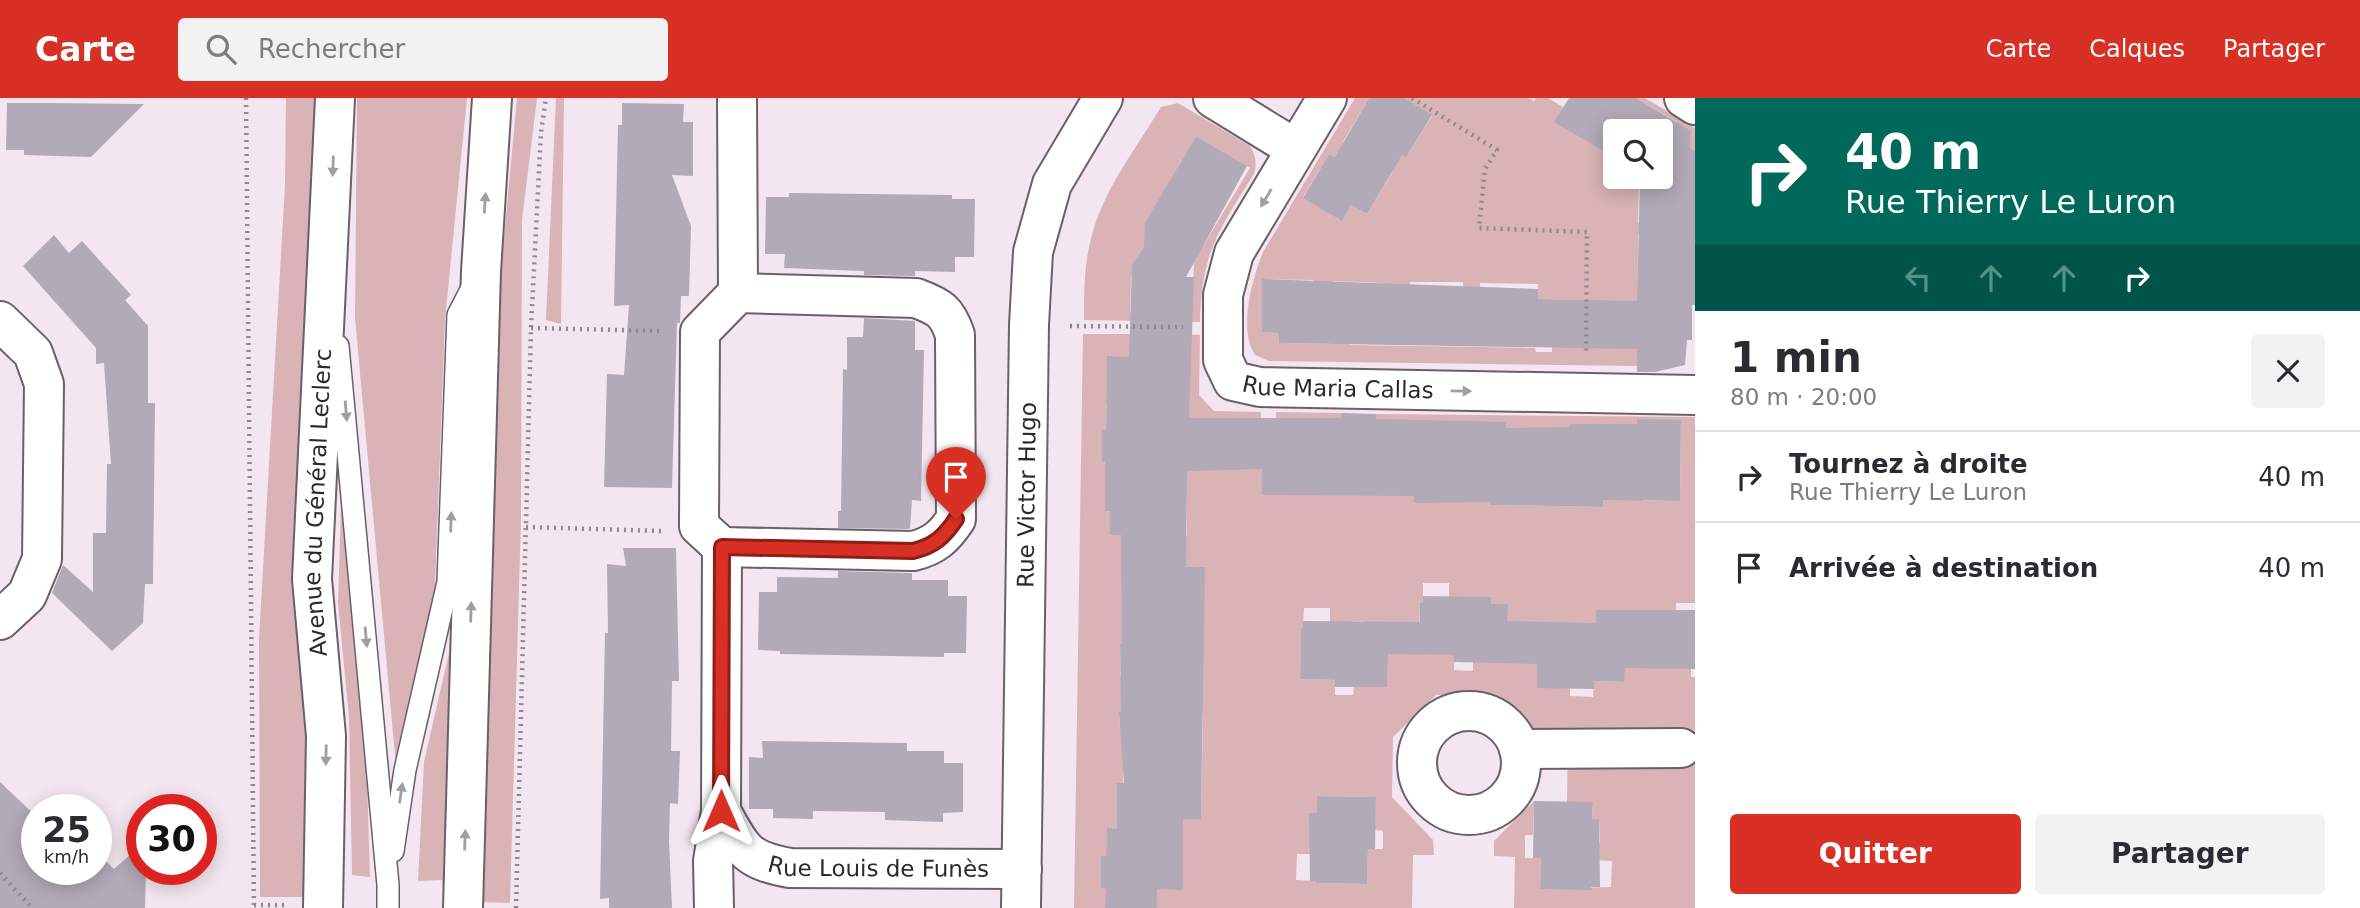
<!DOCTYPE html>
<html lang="fr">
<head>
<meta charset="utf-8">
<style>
  body { margin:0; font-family:"DejaVu Sans",sans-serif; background:#f2f2f3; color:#2b2b33; height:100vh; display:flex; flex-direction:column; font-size:26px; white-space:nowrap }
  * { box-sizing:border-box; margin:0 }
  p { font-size:23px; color:#7c7c81 }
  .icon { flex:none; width:38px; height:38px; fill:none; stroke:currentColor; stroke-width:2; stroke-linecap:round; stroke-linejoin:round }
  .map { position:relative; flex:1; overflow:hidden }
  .details { display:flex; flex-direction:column; background:#fff; width:665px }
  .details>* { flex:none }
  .hud { background:#00695c; color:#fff; overflow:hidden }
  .controls { position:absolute; left:1603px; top:21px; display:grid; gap:14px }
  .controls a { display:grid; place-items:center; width:70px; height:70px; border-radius:7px; background:#fff; box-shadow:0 4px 18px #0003; font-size:35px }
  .speed { position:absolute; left:21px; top:696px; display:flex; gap:14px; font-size:35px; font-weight:700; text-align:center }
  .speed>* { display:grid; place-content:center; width:91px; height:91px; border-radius:50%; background:#fff; box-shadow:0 4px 18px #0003; line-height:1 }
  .speed small { font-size:18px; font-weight:400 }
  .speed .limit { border:10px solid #d22; background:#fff; color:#111 }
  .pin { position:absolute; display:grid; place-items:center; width:60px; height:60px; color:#fff; margin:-72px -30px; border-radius:50% 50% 50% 0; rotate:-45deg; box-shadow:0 0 7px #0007 }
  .pin .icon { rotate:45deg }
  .me { position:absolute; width:77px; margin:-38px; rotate:0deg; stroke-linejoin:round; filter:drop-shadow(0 0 5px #0008) }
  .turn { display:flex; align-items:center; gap:24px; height:147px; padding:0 35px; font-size:32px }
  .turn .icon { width:91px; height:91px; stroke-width:2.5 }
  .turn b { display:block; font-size:49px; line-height:60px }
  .lanes { display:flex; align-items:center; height:66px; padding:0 35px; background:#0003; justify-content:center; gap:35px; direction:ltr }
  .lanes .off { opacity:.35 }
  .round { display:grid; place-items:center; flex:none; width:74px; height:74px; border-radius:7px; background:#f2f2f3 }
  .headline { display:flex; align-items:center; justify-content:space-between; height:119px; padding:0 35px }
  h1 { font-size:42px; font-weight:700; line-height:52px }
  .primary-button { display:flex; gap:14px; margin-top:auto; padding:14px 35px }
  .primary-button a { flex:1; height:80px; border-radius:7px; background:#d93025; color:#fff; font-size:28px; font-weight:700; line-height:80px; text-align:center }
  .primary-button a+a { background:#f2f2f3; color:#2b2b33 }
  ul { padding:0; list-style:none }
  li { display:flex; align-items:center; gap:21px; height:91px; padding:0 35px; border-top:2px solid #e1e1e2 }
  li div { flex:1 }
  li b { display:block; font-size:26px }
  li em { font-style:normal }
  header { display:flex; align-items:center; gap:42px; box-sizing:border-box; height:98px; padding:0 35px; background:#d93025; color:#fff }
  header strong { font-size:33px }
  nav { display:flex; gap:38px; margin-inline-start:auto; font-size:24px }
  .search { width:490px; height:63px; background:#f2f2f3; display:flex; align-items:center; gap:18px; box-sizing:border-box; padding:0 24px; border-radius:7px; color:#7c7c81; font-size:26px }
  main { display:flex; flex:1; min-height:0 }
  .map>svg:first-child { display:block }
  .green { fill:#d9b3b6; fill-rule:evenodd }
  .building { fill:#b2aab7 }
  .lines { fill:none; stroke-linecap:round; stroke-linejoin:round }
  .lane-casing { stroke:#6b6069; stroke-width:24 }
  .street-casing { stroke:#6b6069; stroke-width:42 }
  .primary-casing { stroke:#6b6069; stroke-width:42 }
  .path { stroke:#91888f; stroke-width:4.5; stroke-dasharray:2 5; stroke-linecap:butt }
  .lane { stroke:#fff; stroke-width:21 }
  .street { stroke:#fff; stroke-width:38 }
  .primary { stroke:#fff; stroke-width:38 }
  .oneway { fill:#a09ea0 }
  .route-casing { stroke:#8d1f18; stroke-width:18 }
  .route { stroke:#d93025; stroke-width:12 }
  .labels { text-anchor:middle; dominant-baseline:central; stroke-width:5; stroke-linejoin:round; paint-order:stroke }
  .street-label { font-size:23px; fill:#2d282c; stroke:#fff }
</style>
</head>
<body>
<header>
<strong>Carte</strong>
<div class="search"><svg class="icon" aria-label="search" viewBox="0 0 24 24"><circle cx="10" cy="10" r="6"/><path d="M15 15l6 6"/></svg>Rechercher</div>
<nav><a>Carte</a><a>Calques</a><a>Partager</a></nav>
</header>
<main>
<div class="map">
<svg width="1695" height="810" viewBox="0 0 1695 810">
  <rect width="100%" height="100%" fill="#f3e6f0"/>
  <!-- green -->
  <g class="green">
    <polygon points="286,0 324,0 311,799 260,799 259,541 285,87"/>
    <polygon points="357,0 467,0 445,222 435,488 396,668 355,220"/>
    <polygon points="517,0 537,0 522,122 521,420 510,805 481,804 492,269"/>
    <polygon points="556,0 564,0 561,226 546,222"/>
    <path d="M1355 0H1369L1344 42 1337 60 1329 56 1303 99 1342 123 1351 107 1367 116 1393 73 1391 50 1406 60 1432 18 1404 0H1528L1534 3 1536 0H1548L1563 9 1555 24 1615 60V79H1653L1652 88H1639L1638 125 1652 126 1638 136 1637 268 1269 263 1255 257C1238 232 1252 181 1263 154ZM1262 181 1313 182V200H1332L1333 183 1383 185V201L1410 209V184H1463L1464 200H1480V185L1538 186V201L1581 202 1552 250V254H1536L1535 250 1349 247 1348 236 1330 246 1279 245 1278 235 1262 234Z"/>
    <polygon points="1636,0 1645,0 1695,30 1695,71 1677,24"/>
    <path d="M1178 5 1250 48C1256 58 1257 65 1254 76 1219 132 1201 156 1200 224L1084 222C1084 193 1084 165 1092 137 1104 91 1137 49 1161 9ZM1196 38 1250 70 1194 163 1192 216 1130 215 1131 179H1143L1144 149 1189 77 1177 70Z"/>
    <polygon points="1083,236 1133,236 1133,259 1107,259 1138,304 1106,305 1106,332 1102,332 1102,364 1120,365 1105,413 1110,413 1110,437 1134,437 1125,546 1120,546 1120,578 1134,578 1125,614 1119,614 1120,629 1124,629 1123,685 1117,685 1133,731 1107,731 1106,758 1101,758 1101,790 1118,791 1105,810 1074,810"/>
    <path d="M1184 236 1200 237 1199 297 1214 313 1261 314V320H1238L1237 371H1262V396L1299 320H1276V314L1341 315V320H1315L1314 370 1375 397 1376 316 1695 319V505H1676V512H1659L1658 570 1691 571V579H1695V810H1514L1515 759 1494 758V743L1534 703 1533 737H1525V760H1541L1540 791 1611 789 1612 763 1592 762 1600 744 1599 722 1592 721 1593 705 1567 704 1568 636 1532 635 1496 598 1436 597 1393 639 1392 699 1433 742 1434 757H1413L1412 810H1157V802L1130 801V791H1182L1145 721H1201L1203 615H1177L1146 579H1203V543L1179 469 1145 437H1187ZM1648 322H1681L1680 403H1643ZM1491 324H1506V330L1570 331V326H1605L1603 409 1490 407ZM1423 485H1449V505L1468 499H1490L1491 506H1507V565L1473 564V573L1454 572V557L1419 556 1420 505H1423ZM1304 510H1330V530C1354 521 1364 521 1388 531L1387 589H1354L1353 597H1335V582L1300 581 1301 530 1303 529ZM1596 532 1625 533 1624 584 1594 583 1593 599 1570 598V590ZM1317 698 1376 699 1375 732 1383 733V751H1368L1367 786 1316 785V783L1296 782 1297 756H1316L1309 715H1317Z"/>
    <polygon points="341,410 347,411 366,648 370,779 352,777 349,619 338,505"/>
    <polygon points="463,494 453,803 444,804 442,782 418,783 424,664"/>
  </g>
  <!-- building -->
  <g class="building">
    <polygon points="1369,0 1404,0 1432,17 1406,60 1402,57 1367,116 1351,107 1342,123 1303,100 1329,56 1335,59"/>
    <polygon points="1569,0 1636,0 1691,33 1690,50 1695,53 1695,207 1692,207 1692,242 1687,242 1685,267 1655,274 1637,274 1637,251 1279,245 1278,235 1262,234 1262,181 1538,191 1538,201 1637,203 1640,79 1661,79 1661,33 1615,33 1615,60 1554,24"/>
    <polygon points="7,5 49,5 144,6 91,59 24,57 24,52 6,52"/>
    <polygon points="622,5 684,6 683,24 693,24 693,78 672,77 691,128 689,198 681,198 680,225 677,225 672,390 604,389 607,276 624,277 629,207 614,208 618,27 622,27"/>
    <polygon points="1196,38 1247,68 1186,179 1194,179 1189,320 1341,320 1341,315 1376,316 1376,321 1506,324 1506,330 1570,329 1570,326 1637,326 1637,321 1681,322 1680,403 1603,402 1603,409 1490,407 1490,404 1414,405 1414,398 1262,397 1262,371 1187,373 1186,469 1205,469 1201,721 1183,721 1183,792 1157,791 1157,810 1105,810 1106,791 1101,790 1101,758 1106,758 1107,730 1117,731 1117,685 1124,685 1119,614 1121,614 1120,546 1122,546 1121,437 1110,437 1110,413 1105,413 1105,364 1102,364 1102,332 1106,332 1107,258 1129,259 1132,167 1144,149 1145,125"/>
    <polygon points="789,95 952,97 952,101 975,101 974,159 955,159 955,174 915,173 915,178 864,177 864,173 784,170 785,156 765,156 766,99 789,99"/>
    <polygon points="54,137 69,155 82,143 131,197 125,202 148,228 148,305 155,305 153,486 145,486 143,525 112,553 52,495 63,467 93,494 93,435 106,435 107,366 111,366 104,265 96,266 96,250 23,168"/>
    <polygon points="864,220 915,223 915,252 924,252 921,403 912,402 910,431 838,430 838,413 841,413 843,271 847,272 847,239 863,239"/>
    <polygon points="623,450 676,450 679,583 672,583 671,653 680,653 678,706 670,705 669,743 672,810 609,810 609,800 600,801 605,535 608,535 607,466 626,468"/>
    <polygon points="838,473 912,475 912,482 948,482 948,498 967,498 966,555 944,555 944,559 780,556 780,553 758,552 759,494 777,494 777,479 838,480"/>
    <polygon points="1423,498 1491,499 1491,506 1508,506 1507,523 1596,525 1596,512 1695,512 1695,571 1625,570 1624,584 1594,583 1594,591 1537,590 1537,566 1454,564 1454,557 1388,556 1387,589 1335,589 1335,582 1300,581 1301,530 1303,529 1303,523 1420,524 1420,505 1423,505"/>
    <polygon points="762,643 907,645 907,653 944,653 944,665 963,665 963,714 943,715 943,724 885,722 885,714 813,713 813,721 773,720 773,711 749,711 749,659 763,660"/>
    <polygon points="0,684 37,719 37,772 96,772 96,759 99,756 114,771 131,756 142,767 142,772 146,772 145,810 0,810"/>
    <polygon points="1317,698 1376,699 1375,751 1368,751 1367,786 1316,785 1316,783 1310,783 1309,715 1317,715"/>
    <polygon points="1534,703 1593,704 1592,721 1599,721 1600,789 1591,789 1592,792 1540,791 1541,760 1533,760"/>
  </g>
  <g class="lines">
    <!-- lane casing -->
    <g class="lane-casing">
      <g id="lane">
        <polyline points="338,248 388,787 388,810"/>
        <polyline points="393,753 405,672 448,484 458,217 474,186"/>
      </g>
    </g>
    <!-- street casing -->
    <g class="street-casing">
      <g id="street">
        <path id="s1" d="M737 0 738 195 700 234 699 428 722 449 721 713C742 751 745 762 790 770L1022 771"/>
        <polyline points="1213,0 1296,51"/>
        <path id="s2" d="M1327 0 1234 155 1223 197V262L1233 283 1260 289 1695 297"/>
        <polyline points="1684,0 1695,7"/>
        <polyline points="0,223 33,255 44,286 42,461 27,497 0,522"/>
        <path d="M722 449 913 453C934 448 944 439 956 421L955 237C947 213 940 209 916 200L738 195"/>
        <circle cx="1469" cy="665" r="52"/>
        <polyline points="1519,651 1681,650"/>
        <polyline points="714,810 713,763 721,713"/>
        <path id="s3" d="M1021 810 1029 227 1033 154 1052 86 1103 0"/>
      </g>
    </g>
    <!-- primary casing -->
    <g class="primary-casing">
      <g id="primary">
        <path id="s4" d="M323 810 326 638 312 481 335 0"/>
        <polyline points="463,810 481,173 492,0"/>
      </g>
    </g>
    <!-- path -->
    <g class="path">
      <polyline points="246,0 254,810"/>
      <polyline points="1412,0 1497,52 1485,71 1479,130 1587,134 1586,257"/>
      <polyline points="1070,228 1183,229"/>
      <polyline points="531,230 661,233"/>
      <polyline points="526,429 661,433"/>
      <polyline points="0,775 32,810"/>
      <polyline points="254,807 284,807"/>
      <polyline points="516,810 531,230 541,34 546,0"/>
    </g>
    <!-- lane -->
    <use href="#lane" class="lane"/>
    <!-- street -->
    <use href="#street" class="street"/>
    <!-- primary -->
    <use href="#primary" class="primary"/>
  </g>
  <!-- one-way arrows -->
  <defs><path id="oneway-solid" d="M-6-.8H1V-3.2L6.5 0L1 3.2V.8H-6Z" transform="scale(1.75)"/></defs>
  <g class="oneway">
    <use href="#oneway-solid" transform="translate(333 68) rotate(92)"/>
    <use href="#oneway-solid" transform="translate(1266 100) rotate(121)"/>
    <use href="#oneway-solid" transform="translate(485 105) rotate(-86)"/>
    <use href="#oneway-solid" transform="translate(1461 293) rotate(1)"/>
    <use href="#oneway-solid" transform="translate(346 313) rotate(85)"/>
    <use href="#oneway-solid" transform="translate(451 424) rotate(-88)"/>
    <use href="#oneway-solid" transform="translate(471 514) rotate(-88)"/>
    <use href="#oneway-solid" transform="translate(366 539) rotate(85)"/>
    <use href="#oneway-solid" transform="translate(326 657) rotate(91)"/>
    <use href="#oneway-solid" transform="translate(401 695) rotate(-82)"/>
    <use href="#oneway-solid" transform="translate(465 742) rotate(-88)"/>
  </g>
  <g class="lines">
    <!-- route casing -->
    <g class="route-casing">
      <path id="route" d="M721 713 722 449 913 453C934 448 944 439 956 421"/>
    </g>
    <!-- route -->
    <use href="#route" class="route"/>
  </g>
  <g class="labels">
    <!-- street labels -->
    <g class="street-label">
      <text stroke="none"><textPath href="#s2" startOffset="418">Rue Maria Callas</textPath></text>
      <text stroke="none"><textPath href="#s3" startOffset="413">Rue Victor Hugo</textPath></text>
      <text stroke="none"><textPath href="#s4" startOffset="406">Avenue du Général Leclerc</textPath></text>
      <text stroke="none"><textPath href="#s1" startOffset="922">Rue Louis de Funès</textPath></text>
    </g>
  </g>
</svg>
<div class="controls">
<a><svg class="icon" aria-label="search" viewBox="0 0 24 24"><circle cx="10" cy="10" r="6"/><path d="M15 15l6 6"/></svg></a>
</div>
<div class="speed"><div>25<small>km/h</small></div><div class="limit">30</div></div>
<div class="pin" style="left:956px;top:421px;background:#d93025"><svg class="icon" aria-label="arrive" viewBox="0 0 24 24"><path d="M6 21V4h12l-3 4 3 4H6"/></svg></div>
<svg class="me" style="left:721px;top:713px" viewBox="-20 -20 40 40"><path d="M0-17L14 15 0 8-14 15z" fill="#d93025" stroke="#fff" stroke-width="4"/></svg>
</div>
<section class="details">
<div class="hud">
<div class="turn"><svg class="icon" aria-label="right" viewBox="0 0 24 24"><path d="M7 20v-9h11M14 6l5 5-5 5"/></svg><div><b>40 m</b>Rue Thierry Le Luron</div></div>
<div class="lanes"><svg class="icon off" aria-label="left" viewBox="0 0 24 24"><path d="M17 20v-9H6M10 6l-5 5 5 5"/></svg><svg class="icon off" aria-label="ahead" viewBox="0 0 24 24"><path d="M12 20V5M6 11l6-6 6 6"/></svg><svg class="icon off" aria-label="ahead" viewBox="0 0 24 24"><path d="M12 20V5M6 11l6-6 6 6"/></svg><svg class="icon" aria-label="right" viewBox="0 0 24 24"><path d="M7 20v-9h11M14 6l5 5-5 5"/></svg></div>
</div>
<div class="headline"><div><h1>1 min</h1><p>80 m · 20:00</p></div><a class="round"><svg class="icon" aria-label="close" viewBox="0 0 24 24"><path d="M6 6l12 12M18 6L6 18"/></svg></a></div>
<ul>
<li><svg class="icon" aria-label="right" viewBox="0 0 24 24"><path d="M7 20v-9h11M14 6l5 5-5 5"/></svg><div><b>Tournez à droite</b><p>Rue Thierry Le Luron</p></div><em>40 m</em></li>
<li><svg class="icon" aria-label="arrive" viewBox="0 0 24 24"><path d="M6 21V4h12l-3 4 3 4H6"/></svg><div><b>Arrivée à destination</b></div><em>40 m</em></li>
</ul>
<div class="primary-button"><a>Quitter</a><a>Partager</a></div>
</section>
</main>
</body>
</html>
